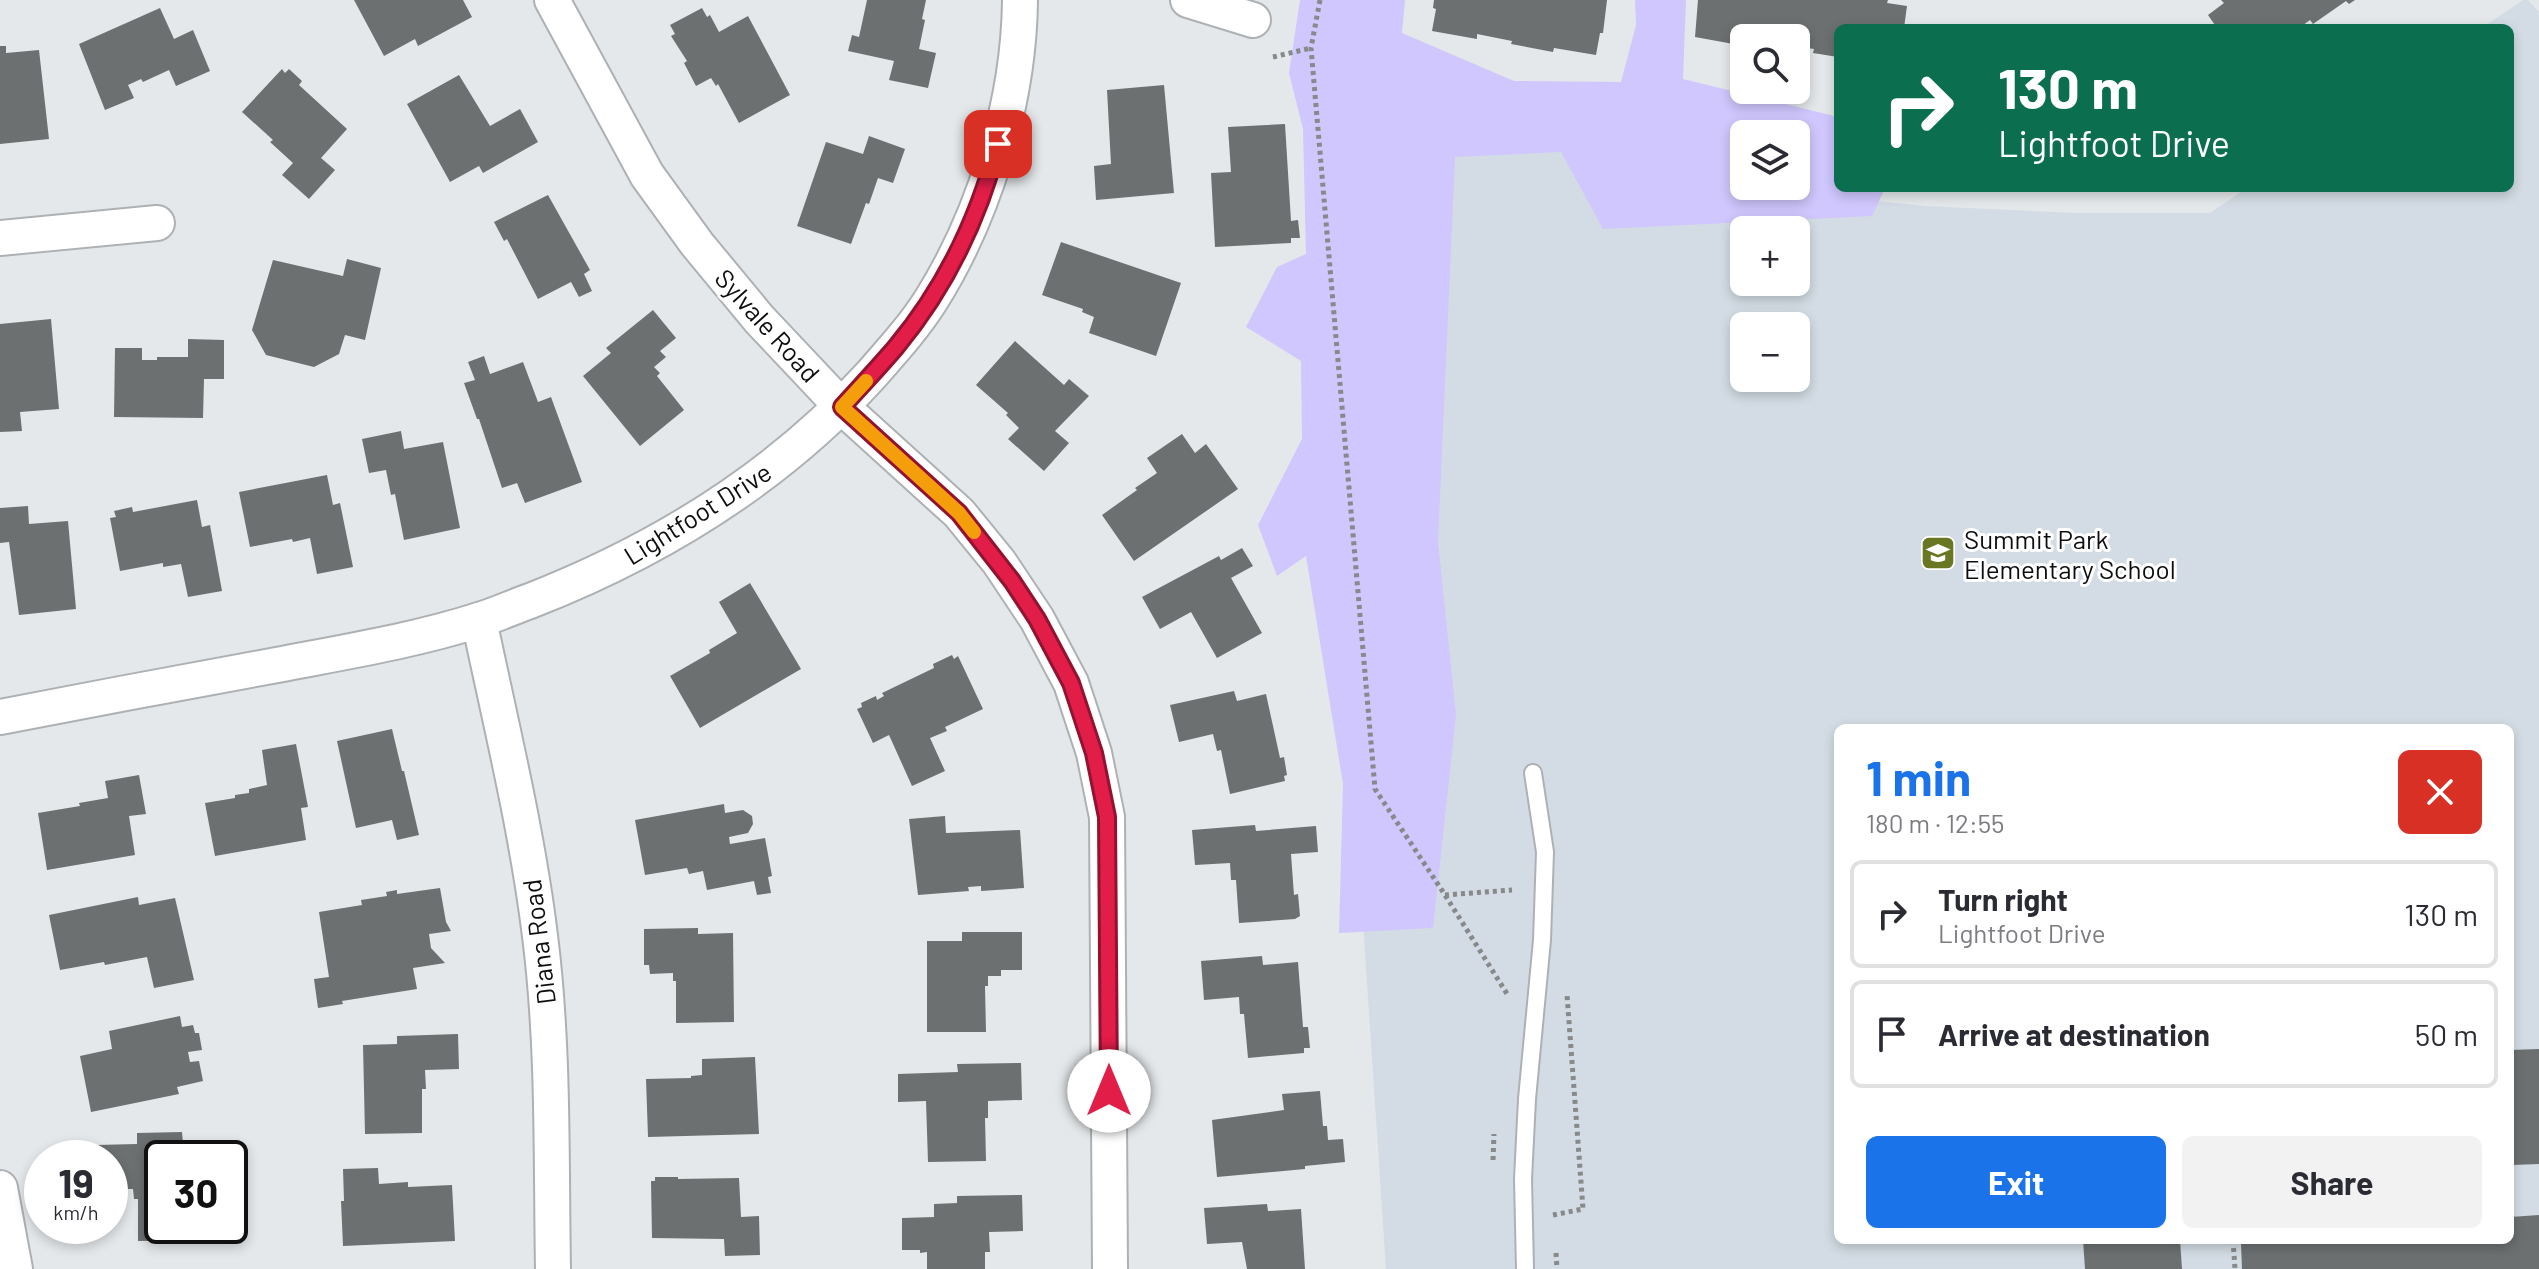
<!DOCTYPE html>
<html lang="en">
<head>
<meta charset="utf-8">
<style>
  body { margin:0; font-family:Barlow,sans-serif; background:#f2f2f3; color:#2b2b33; height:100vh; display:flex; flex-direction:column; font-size:30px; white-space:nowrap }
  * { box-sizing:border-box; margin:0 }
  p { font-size:26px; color:#7c7c81 }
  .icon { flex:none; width:44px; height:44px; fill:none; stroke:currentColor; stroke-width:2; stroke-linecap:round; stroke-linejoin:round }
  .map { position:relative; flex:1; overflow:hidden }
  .details { position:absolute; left:1834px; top:724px; width:680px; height:520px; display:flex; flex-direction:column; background:#fff; border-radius:12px; box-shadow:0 4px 12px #0003 }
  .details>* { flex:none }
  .hud { position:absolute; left:1834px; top:24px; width:680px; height:168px; border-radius:12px; box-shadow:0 4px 12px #0003; background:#0b6e4f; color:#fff; overflow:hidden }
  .fabs { position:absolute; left:1730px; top:24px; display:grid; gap:16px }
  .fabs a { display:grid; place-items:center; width:80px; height:80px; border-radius:12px; background:#fff; box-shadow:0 4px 12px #0003; font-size:40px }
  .speed { position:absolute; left:24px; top:1140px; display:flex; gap:16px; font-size:40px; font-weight:700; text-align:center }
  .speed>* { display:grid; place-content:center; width:104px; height:104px; border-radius:50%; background:#fff; box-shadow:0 4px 12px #0003; line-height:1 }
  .speed small { font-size:20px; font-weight:400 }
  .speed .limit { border:4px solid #111; border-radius:12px; background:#fff; color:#111 }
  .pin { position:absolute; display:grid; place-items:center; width:68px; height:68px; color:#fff; margin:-34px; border-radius:16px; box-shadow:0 4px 12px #0006 }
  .me { position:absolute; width:88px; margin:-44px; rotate:0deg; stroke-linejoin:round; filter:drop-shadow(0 0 6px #0008) }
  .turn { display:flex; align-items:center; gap:28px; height:168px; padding:0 32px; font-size:36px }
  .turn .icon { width:104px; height:104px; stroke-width:2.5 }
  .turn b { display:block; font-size:56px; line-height:68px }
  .round { display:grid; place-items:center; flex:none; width:84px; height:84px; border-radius:12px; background:#f2f2f3 }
  .summary { display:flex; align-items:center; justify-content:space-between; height:136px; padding:0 32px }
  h1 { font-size:48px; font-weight:700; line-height:60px; color:#1a73e8 }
  .action { display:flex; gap:16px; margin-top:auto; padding:16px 32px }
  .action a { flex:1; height:92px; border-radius:12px; background:#1a73e8; color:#fff; font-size:32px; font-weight:700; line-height:92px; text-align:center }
  .action a+a { background:#f2f2f3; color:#2b2b33 }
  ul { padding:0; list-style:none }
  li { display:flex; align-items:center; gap:24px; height:108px; margin:0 16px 12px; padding:0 16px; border:4px solid #e1e1e2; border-radius:12px }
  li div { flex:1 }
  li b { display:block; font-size:30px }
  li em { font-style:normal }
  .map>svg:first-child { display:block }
  .built { fill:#d3dce4; fill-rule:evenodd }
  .green { fill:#cfc7fd; fill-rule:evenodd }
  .building { fill:#6c7071 }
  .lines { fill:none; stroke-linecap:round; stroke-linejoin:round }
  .lane-casing { stroke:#aeb1b4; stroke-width:20 }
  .street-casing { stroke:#aeb1b4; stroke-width:38 }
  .path { stroke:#87898b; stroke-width:5; stroke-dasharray:4 4; stroke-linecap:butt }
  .lane { stroke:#fff; stroke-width:16 }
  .street { stroke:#fff; stroke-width:34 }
  .route-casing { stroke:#92132f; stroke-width:20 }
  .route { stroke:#e11d48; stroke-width:14 }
  .slow { stroke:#f59e0b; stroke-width:14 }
  .labels { text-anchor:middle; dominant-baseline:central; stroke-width:6; stroke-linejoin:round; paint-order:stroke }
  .street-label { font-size:26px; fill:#0c0d0e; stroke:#fff }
  .poi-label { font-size:26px; fill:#0c0d0e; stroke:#fff; text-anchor:start }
</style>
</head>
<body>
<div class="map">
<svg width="2539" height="1269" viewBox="0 0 2539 1269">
  <rect width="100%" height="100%" fill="#e5e8ea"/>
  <!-- built -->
  <path class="built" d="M2523 0H2528L2539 12V1269H1386L1307 81 1750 188 1925 206 2074 213H2210L2247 188H2510V28H2482ZM1744 230H1796V282H1744ZM1744 326H1796V378H1744ZM1838 728H2510V1240H1838Z"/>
  <!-- green -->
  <path class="green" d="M1300 0H1405L1402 33 1514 81 1621 82 1636 25 1635 0H1686L1683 79 1838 117V188H1885L1872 216 1603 229 1561 152 1455 157 1438 542 1456 715 1433 928 1339 933 1343 784 1306 556 1277 576 1258 525 1302 439 1301 361 1246 327 1277 267 1306 254 1303 129 1289 73ZM1744 134H1796V186H1744Z"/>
  <!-- building -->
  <g class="building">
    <polygon points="354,0 463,0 472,17 418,46 415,39 384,56"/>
    <polygon points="867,0 926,0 922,19 925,20 919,49 936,53 928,88 889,80 894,61 848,51 852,35 859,37"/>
    <polygon points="1434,0 1607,0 1603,33 1600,33 1596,55 1554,48 1553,52 1511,44 1512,41 1477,34 1477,39 1432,31 1436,9 1433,8"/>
    <polygon points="1698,0 1888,0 1887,3 1907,6 1904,28 1838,28 1838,57 1813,53 1814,49 1796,46 1796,38 1744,38 1744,43 1740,42 1739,45 1695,37"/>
    <polygon points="2221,0 2355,0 2349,4 2346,1 2313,24 2310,20 2299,28 2217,28 2208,15 2224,3"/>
    <polygon points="160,8 174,39 193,30 210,71 176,86 169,70 143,82 141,79 128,85 134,98 105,110 79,44"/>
    <polygon points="702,8 707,17 710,15 719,32 748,16 790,95 739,123 718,84 716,86 711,78 696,86 684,63 687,61 671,36 675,34 670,25"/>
    <polygon points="0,46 6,46 6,53 39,50 49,139 0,144"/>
    <polygon points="282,69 285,73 289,69 302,81 299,85 347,129 321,158 335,170 309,199 282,175 293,163 270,142 273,140 242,112"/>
    <polygon points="459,75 490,126 520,109 538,142 483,173 479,166 450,182 407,104"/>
    <polygon points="1164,85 1174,193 1096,200 1094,166 1111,164 1107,90"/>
    <polygon points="1285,124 1291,221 1298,220 1300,238 1291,238 1291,243 1215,247 1211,173 1231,172 1228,127"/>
    <polygon points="869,136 905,149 893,183 878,178 869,204 866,203 851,244 797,226 826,142 863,154"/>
    <polygon points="548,195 590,270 584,274 592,291 579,297 571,282 538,299 507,239 504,241 494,222"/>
    <polygon points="1061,242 1181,283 1156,356 1089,333 1094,317 1082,312 1083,309 1042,295"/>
    <polygon points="347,259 381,268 365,340 345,335 339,354 314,367 266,355 252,330 273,260 343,276"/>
    <polygon points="653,310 676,338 660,351 666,357 654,367 660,373 657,376 684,410 640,446 583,376 611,353 606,348"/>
    <polygon points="51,319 59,409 20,412 22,431 0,432 0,324"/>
    <polygon points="188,339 224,340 224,379 204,379 203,418 114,417 115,348 142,348 142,360 157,360 157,357 188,357"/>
    <polygon points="1015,341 1064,385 1069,379 1089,396 1055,431 1069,443 1044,471 1008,439 1019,428 1006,415 1008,413 976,385"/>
    <polygon points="484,356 490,374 523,362 538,402 551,397 582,482 525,503 517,483 502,488 479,419 477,419 464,383 475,380 468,362"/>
    <polygon points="401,431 404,449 443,442 460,528 404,540 395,494 391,495 386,470 369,473 362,439"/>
    <polygon points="1182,434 1195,453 1206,444 1238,489 1134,561 1102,515 1137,490 1135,488 1157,473 1147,458"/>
    <polygon points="327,475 333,505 340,503 353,567 317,574 310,538 293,542 292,539 250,547 239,492"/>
    <polygon points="197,500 202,527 210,525 222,591 188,597 181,564 163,567 163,563 120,571 110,518 116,517 114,511 132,507 133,512"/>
    <polygon points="28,506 29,524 68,521 76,609 19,615 9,542 0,543 0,508"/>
    <polygon points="1242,548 1253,566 1231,578 1262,633 1217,658 1191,612 1160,629 1142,597 1219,556 1221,560"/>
    <polygon points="750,583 801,669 700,728 670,676 710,653 709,650 737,633 719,602"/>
    <polygon points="952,655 954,659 958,656 983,709 945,727 947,731 930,738 945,771 912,786 889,735 873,743 857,709 862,707 861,703 876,696 877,700 884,696 882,693 934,668 933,664"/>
    <polygon points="1234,691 1237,701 1266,694 1280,758 1284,757 1287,775 1284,776 1285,781 1230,794 1221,750 1217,751 1213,734 1179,742 1170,705"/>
    <polygon points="392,729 402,771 404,771 419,835 397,840 392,820 356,828 337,741"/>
    <polygon points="296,744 308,807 301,808 306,840 215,856 205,803 235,798 235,795 249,793 249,789 267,785 262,750"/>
    <polygon points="139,775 146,814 129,816 135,855 47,870 38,813 80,806 79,803 108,798 105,781"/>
    <polygon points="724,804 725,813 743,810 752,816 753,824 748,833 729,837 730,844 765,838 772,876 768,877 771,893 757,895 754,881 707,890 703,871 689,874 687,868 645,875 635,820"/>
    <polygon points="945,816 946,833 1020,830 1024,888 981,891 981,886 968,887 969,891 918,895 909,819"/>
    <polygon points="1255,825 1256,831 1316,826 1318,852 1291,854 1294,895 1298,894 1300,916 1295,919 1239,923 1236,880 1231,880 1230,863 1195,865 1192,830"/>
    <polygon points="440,888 446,922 451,931 429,934 431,948 445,963 413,968 417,989 342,1001 343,1004 318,1008 314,979 329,977 319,912 362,905 361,900 387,896 386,892 397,890 397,894"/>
    <polygon points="138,897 139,905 175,898 194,980 154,988 147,957 105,965 104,962 60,970 49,915"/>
    <polygon points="698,928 698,934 733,933 734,1022 676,1023 676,981 673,981 673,973 650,974 649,965 644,965 644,929"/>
    <polygon points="962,932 1022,932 1022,970 1001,970 1001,976 988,976 988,986 985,986 986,1032 927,1032 927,941 962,941"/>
    <polygon points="1262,956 1263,965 1298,962 1303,1027 1308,1027 1310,1048 1304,1048 1304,1053 1248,1058 1244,1014 1240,1014 1239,997 1204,1000 1201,961"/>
    <polygon points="180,1016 182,1027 193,1025 195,1033 199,1033 202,1050 188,1052 190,1062 199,1061 203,1081 177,1087 179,1094 91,1112 80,1056 112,1049 109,1031"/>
    <polygon points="458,1034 459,1069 425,1070 426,1089 422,1089 422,1133 365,1134 363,1045 397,1044 397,1036"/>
    <polygon points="2539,1049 2539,1164 2512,1165 2510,1050"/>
    <polygon points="755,1057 759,1134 648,1137 646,1079 691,1078 691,1076 702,1075 702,1059"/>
    <polygon points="1021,1063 1022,1100 988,1101 988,1118 985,1118 986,1161 928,1162 926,1101 898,1102 898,1074 958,1072 957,1064"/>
    <polygon points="1320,1091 1323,1126 1327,1126 1328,1140 1343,1139 1345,1162 1305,1166 1305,1169 1217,1177 1212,1120 1284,1110 1282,1094"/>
    <polygon points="182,1132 183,1144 217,1144 218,1158 162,1158 162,1226 200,1226 201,1234 195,1235 195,1240 138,1241 138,1199 134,1199 133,1189 120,1189 119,1181 110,1182 110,1158 97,1158 96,1145 137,1144 137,1133"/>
    <polygon points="378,1168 379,1184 408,1182 408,1187 452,1185 455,1241 343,1246 341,1201 344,1201 343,1169"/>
    <polygon points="655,1177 678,1177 678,1179 739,1178 741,1217 759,1216 760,1255 725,1256 724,1239 652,1238 651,1181 655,1181"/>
    <polygon points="1022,1195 1023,1231 989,1232 990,1252 985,1252 985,1269 927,1269 927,1252 920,1253 920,1250 902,1250 902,1218 934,1217 934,1204 957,1203 957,1196"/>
    <polygon points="1267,1204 1268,1211 1301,1209 1305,1269 1247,1269 1242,1242 1207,1244 1204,1208"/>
    <polygon points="2539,1215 2539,1269 2242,1269 2241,1244 2294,1240 2510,1240 2510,1217"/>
    <polygon points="2083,1240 2180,1240 2182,1269 2085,1269"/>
  </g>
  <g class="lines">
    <!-- lane casing -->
    <g class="lane-casing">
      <polyline id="lane" points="1525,1269 1523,1179 1527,1099 1542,940 1545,852 1533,773"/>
    </g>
    <!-- street casing -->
    <g class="street-casing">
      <g id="street">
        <polyline points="552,0 647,175 697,244 759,319 842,407 959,513 999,562 1037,619 1071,683 1094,753 1107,817 1110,1269"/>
        <polyline points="1188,0 1253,20"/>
        <polyline points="0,238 157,223"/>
        <path d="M479 620C501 725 527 830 540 936 554 1046 551 1158 553 1269"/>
        <path d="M0 717C92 699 185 682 277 665 344 652 413 641 479 620 496 615 513 607 530 601 658 551 778 477 871 375 892 351 914 327 931 300 985 214 1019 101 1020 0"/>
        <polyline points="0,1188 15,1269"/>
      </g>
    </g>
    <!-- path -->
    <g class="path">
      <polyline points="1320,0 1311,48 1375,789 1445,895 1509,997"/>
      <polyline points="1273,57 1311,48"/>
      <polyline points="1445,895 1512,890"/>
      <polyline points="1493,1160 1494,1134"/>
      <polyline points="1553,1215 1583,1209 1567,995"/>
      <polyline points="2193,1240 2203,1240"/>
      <polyline points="2233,1240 2235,1269"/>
      <polyline points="1556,1253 1557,1269"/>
    </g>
    <!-- lane -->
    <use href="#lane" class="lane"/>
    <!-- street -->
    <use href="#street" class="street"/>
  </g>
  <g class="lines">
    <!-- route casing -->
    <g class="route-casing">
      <path id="route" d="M998 144C979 217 945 288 896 347 879 367 860 387 842 407L959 513 1012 581 1037 619 1071 683 1094 753 1107 817 1109 1091"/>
    </g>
    <!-- route -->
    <use href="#route" class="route"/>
    <!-- slow -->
    <polyline class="slow" points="866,381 842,407 959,513 974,532"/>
  </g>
  <!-- icons -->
  <defs>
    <g id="school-square" transform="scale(1.8)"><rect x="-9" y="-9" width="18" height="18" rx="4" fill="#697622" stroke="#fff"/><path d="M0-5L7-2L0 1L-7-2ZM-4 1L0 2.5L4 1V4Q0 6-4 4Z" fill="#fff"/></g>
  </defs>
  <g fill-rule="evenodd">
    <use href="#school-square" x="1938" y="553"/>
  </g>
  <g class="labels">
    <!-- street labels -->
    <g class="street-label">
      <text transform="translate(768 325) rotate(48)">Sylvale Road</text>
      <text transform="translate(697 513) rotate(-32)">Lightfoot Drive</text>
      <text transform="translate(538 942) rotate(-97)">Diana Road</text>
    </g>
    <!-- poi labels -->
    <g class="poi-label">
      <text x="1964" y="538">Summit Park<tspan x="1964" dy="30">Elementary School</tspan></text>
    </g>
  </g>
</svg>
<div class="fabs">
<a><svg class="icon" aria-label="search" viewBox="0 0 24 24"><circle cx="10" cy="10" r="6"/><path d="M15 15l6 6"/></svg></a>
<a><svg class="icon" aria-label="layers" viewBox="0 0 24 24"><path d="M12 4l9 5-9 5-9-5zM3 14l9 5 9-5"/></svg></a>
<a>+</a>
<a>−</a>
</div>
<div class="speed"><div>19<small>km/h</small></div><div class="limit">30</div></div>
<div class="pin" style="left:998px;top:144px;background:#d93025"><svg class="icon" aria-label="arrive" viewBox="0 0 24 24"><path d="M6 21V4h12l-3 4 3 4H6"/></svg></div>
<svg class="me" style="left:1109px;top:1091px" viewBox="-20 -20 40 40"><circle r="19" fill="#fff"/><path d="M0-13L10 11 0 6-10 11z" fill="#e11d48"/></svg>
<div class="hud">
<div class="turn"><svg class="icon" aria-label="right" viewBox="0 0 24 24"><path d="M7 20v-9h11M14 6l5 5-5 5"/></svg><div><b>130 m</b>Lightfoot Drive</div></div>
</div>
<section class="details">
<div class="summary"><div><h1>1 min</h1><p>180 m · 12:55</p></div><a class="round" style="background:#d93025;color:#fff"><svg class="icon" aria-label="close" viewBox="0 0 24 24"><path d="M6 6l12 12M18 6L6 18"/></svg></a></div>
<ul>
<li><svg class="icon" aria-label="right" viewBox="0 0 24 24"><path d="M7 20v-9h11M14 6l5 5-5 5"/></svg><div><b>Turn right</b><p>Lightfoot Drive</p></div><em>130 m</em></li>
<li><svg class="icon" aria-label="arrive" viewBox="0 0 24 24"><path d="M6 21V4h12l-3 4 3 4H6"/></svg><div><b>Arrive at destination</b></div><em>50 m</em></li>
</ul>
<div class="action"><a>Exit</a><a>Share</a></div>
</section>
</div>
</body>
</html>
